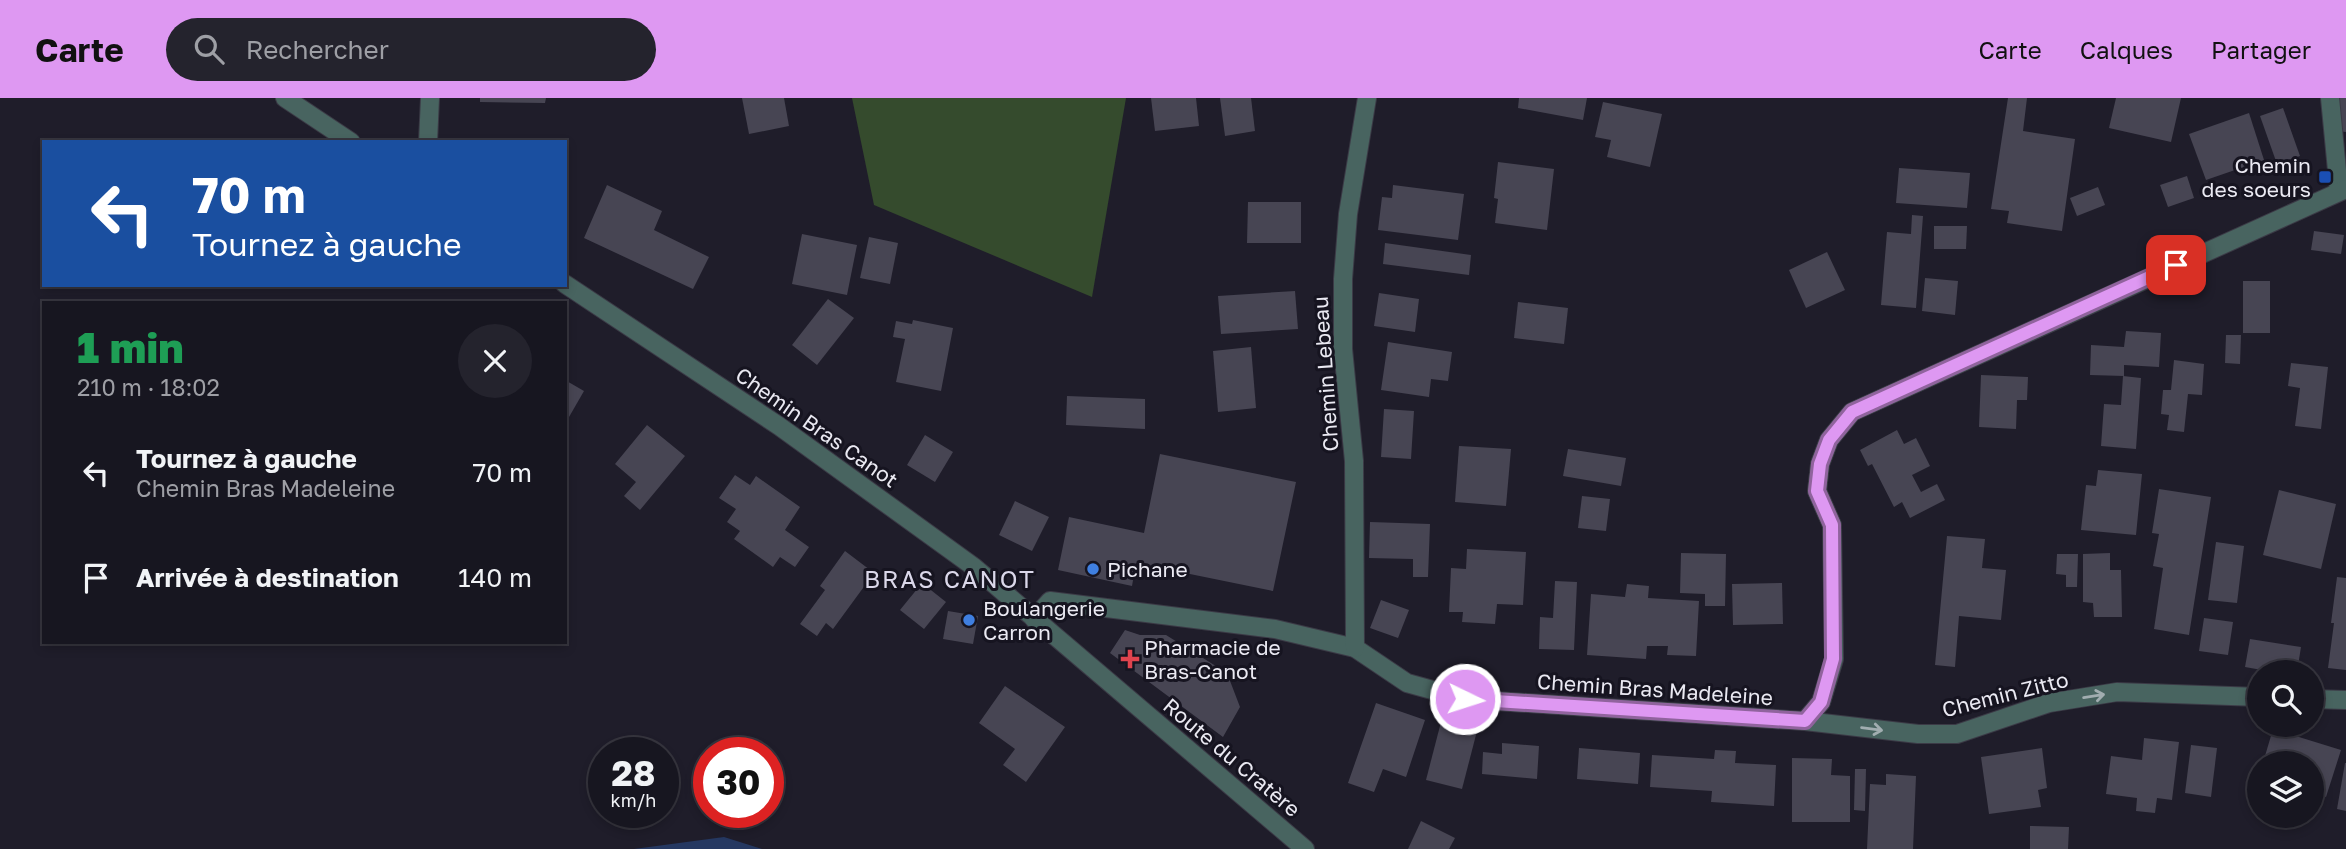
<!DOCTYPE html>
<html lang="fr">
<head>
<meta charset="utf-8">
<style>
  body { margin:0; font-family:"Golos Text",sans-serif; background:#24232d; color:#f1f3f6; height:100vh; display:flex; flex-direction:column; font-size:26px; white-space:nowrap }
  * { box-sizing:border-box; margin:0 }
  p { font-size:23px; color:#9e9fa5 }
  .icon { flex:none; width:38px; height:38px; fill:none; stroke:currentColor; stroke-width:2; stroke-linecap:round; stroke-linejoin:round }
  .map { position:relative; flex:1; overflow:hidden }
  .panel { position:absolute; left:42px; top:203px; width:525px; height:343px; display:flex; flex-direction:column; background:#171620; border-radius:0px; box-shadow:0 4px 10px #0003,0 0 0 2px #36353e }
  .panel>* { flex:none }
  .banner { position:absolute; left:42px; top:42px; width:525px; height:147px; border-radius:0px; box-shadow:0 4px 10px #0003,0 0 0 2px #36353e; background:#1a4fa0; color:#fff; overflow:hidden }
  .fabs { position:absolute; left:2247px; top:562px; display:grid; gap:14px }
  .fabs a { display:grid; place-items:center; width:77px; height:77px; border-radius:50%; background:#171620; box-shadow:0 4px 10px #0003,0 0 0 2px #36353e; font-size:35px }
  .speed { position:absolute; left:588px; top:639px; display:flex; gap:14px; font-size:35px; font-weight:700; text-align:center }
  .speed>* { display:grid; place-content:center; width:91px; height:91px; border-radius:50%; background:#171620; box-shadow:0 4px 10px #0003,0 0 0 2px #36353e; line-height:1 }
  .speed small { font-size:18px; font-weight:400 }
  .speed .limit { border:10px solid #d22; background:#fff; color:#111 }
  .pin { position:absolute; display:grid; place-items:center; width:60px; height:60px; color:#fff; margin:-30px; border-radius:14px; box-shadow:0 4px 10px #0006 }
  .me { position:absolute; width:77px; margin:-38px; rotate:94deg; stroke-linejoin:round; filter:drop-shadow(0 0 5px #0008) }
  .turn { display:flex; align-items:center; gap:24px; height:147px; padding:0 35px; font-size:32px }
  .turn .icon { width:91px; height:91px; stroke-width:2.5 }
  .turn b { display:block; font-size:49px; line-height:60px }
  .round { display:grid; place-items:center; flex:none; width:74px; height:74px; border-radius:37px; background:#24232d }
  .head { display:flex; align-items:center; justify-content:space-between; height:119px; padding:0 35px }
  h1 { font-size:42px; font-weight:800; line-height:52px; color:#1e9e55 }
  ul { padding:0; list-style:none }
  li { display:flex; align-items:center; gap:21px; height:105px; padding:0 35px }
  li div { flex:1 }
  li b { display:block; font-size:26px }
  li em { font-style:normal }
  header { display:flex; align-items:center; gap:42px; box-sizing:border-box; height:98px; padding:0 35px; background:#de98f2; color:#111 }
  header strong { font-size:33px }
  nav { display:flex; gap:38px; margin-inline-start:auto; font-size:24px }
  .search { width:490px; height:63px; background:#24232d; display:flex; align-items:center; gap:18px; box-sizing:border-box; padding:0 24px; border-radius:38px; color:#9e9fa5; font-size:26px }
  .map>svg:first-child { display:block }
  .green { fill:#354b2d }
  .water { fill:#253861 }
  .building { fill:#474553 }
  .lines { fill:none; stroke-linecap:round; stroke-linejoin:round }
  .minor-casing { stroke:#3b3a46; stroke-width:20 }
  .minor { stroke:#486460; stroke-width:18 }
  .oneway { stroke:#a1adb0 }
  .route-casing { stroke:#90639d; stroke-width:18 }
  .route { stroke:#de98f2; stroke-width:12 }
  .transit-dot { fill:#1a4fb4; stroke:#161420; stroke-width:2.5 }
  .shop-dot { fill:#3f7fe0; stroke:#161420; stroke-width:2.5 }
  .health-dot { fill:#e0444e; stroke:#161420; stroke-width:2.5 }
  .labels { text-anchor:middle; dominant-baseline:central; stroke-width:6; stroke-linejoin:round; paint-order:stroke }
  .poi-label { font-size:21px; fill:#eae9f2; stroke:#161420; text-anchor:start }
  .street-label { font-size:21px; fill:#eae9f2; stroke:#161420 }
  .quarter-label { font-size:24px; letter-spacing:2px; fill:#dbd8ea; stroke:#161420 }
</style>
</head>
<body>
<header>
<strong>Carte</strong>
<div class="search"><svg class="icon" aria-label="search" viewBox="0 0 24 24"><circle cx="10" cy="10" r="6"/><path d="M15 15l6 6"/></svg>Rechercher</div>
<nav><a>Carte</a><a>Calques</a><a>Partager</a></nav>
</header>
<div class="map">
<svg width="2346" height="751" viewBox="0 0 2346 751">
  <rect width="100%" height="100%" fill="#1f1d2a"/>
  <!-- green -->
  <polygon class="green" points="852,0 1126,0 1092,199 874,107"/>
  <!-- water -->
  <polygon class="water" points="724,739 762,751 634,751"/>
  <!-- building -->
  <g class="building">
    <polygon points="480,0 546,0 545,5 480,4"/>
    <polygon points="742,0 784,0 789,28 749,36"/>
    <polygon points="1151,0 1196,0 1199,28 1155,33"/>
    <polygon points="1220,0 1251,0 1255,33 1225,38"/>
    <polygon points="1519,0 1587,0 1583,22 1518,10"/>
    <polygon points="2008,0 2027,0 2023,33 2075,41 2062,133 2007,125 2009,113 1991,111"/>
    <polygon points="2116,0 2181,0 2171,44 2109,30"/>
    <polygon points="2339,0 2346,0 2346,34 2337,33"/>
    <polygon points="1603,4 1662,16 1650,69 1607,59 1611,42 1595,39"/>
    <polygon points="2283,10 2300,58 2277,66 2260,18"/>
    <polygon points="2249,15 2264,62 2206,82 2189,36"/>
    <polygon points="1498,64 1554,71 1547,132 1495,125 1498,101 1494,100"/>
    <polygon points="1899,70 1970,75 1967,110 1896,105"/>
    <polygon points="2187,78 2194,100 2168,109 2160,87"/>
    <polygon points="607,87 662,113 654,132 709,159 693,191 584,140"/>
    <polygon points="1393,87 1464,96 1458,142 1378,132 1382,99 1392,100"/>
    <polygon points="2098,89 2105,107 2077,118 2070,100"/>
    <polygon points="1248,104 1301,104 1301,145 1247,145"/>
    <polygon points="1912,117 1923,118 1916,210 1881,207 1887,134 1911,136"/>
    <polygon points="1934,128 1967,128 1966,151 1934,151"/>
    <polygon points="2314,133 2344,137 2341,156 2311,152"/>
    <polygon points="802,136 857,147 847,197 792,186"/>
    <polygon points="869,139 898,145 890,186 860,180"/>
    <polygon points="1385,145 1471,157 1469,177 1383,166"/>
    <polygon points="1827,154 1845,192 1806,210 1789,172"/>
    <polygon points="1925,180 1958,183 1955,217 1922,213"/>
    <rect x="2243" y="183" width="27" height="52"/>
    <polygon points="1295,193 1298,231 1221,236 1218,198"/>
    <polygon points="1379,195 1419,201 1415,234 1374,228"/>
    <polygon points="828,201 854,220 817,267 792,247"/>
    <polygon points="1518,204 1568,210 1564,246 1514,240"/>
    <polygon points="913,222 953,230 941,293 896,284 905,241 893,239 896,223 912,226"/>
    <polygon points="2126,233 2161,235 2159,269 2124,267 2124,278 2090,277 2091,247 2124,249"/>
    <polygon points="2226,237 2241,237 2240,266 2225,265"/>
    <polygon points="1388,244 1452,254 1448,283 1431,281 1429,299 1381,292"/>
    <polygon points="1251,249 1256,310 1218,314 1213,253"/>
    <polygon points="2174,262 2204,266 2202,297 2188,296 2184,334 2167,332 2169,317 2161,316 2163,292 2171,292"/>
    <polygon points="2291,265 2328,269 2321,331 2295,328 2300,290 2288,288"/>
    <polygon points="1981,277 2028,279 2027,302 2017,302 2016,331 1979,329"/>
    <polygon points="2123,278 2141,280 2136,351 2101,348 2104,306 2121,307"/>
    <polygon points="565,282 584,293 565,326"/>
    <polygon points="1067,298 1145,301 1145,331 1066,327"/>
    <polygon points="1384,311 1414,313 1411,361 1381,359"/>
    <polygon points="647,327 685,358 640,412 624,398 636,384 615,366"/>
    <polygon points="1897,332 1904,346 1916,340 1930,368 1912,377 1921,394 1937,386 1945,402 1910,420 1902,404 1894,409 1872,366 1868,368 1860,352"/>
    <polygon points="925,337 953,354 935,384 907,367"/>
    <polygon points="1459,348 1511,351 1506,408 1455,404"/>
    <polygon points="1568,351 1626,360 1621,388 1563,378"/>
    <polygon points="1160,356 1296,384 1273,493 1136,465 1132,488 1058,472 1069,419 1144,435"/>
    <polygon points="2098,372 2142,376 2136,437 2081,432 2086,387 2096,388"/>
    <polygon points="735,377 750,387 756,378 800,409 785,432 809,449 795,469 780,459 773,469 734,441 740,433 727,424 736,411 719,400"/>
    <polygon points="2159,391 2211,399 2189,537 2154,531 2163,470 2153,468 2159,436 2152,435"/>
    <polygon points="2279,392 2336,406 2321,471 2263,457"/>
    <polygon points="1582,398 1610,401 1606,433 1578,430"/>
    <polygon points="1015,403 1049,419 1032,453 999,437"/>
    <polygon points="1370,424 1430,426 1428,479 1413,479 1413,461 1369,460"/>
    <polygon points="1947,438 1985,441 1982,470 2006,472 2001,522 1959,518 1955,569 1935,567"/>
    <polygon points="2216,444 2244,448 2237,505 2208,502"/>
    <polygon points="1467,451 1526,454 1523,507 1497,506 1495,526 1462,524 1463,514 1449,514 1451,470 1466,471"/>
    <polygon points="845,453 874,475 833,531 826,525 817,538 800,526 825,492 820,488"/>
    <polygon points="1681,455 1726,456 1725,508 1705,508 1705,496 1680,495"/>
    <polygon points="2110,455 2110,472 2121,472 2122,519 2094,519 2093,505 2083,504 2083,456"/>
    <polygon points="2057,456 2078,456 2077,489 2066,489 2066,477 2056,476"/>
    <polygon points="2337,479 2346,480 2346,572 2328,570 2334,525 2331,525"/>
    <polygon points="1555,483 1577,484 1574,552 1539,551 1540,519 1553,520"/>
    <polygon points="922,485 946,504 924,531 900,512"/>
    <polygon points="1782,485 1783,526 1733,527 1732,486"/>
    <polygon points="1627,486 1649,488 1648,500 1699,503 1696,558 1667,557 1668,548 1647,548 1646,561 1587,557 1591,496 1625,499"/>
    <polygon points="1381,502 1409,512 1398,540 1370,530"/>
    <polygon points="948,513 978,518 973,546 943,541"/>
    <polygon points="2204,520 2233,524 2228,557 2199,553"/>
    <polygon points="1125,532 1140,537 1166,537 1227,575 1240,609 1223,639 1110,555"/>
    <polygon points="2250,541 2301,549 2297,574 2273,574 2245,569"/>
    <polygon points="1005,588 1065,629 1026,684 1003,667 1015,651 979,625"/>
    <polygon points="1376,605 1425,622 1406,679 1383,671 1374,694 1348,685"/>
    <polygon points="1441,624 1477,633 1462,691 1426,682"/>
    <polygon points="2273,631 2341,652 2326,699 2312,694 2312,665 2281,665 2281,663 2265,658"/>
    <polygon points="2144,640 2179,644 2172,702 2157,700 2155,715 2136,713 2137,700 2106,696 2111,658 2142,662"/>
    <polygon points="1502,645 1539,648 1537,681 1482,676 1483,654 1502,656"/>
    <polygon points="2191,647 2217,650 2211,699 2185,695"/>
    <polygon points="1579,650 1640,655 1638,686 1577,681"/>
    <polygon points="2042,650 2047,690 2038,692 2041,709 1989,716 1981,659"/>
    <polygon points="1715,652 1736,653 1735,665 1776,667 1774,708 1711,704 1712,693 1650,689 1652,657 1714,661"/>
    <polygon points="1792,660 1832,661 1831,677 1850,678 1850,724 1792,724"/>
    <polygon points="2345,665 2346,665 2346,713 2337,711"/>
    <polygon points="1855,671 1866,671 1865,713 1854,712"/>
    <polygon points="1886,676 1916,678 1913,751 1867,751 1870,686 1886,687"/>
    <polygon points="1421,723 1455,740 1449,751 1408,751"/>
    <polygon points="2030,728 2069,729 2068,751 2030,751"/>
  </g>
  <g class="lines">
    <!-- minor casing -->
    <g class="minor-casing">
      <g id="minor">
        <polyline points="285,0 351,44"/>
        <polyline points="2330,0 2339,93"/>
        <polyline points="428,44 430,0"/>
        <polyline points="565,186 779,328 974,469 1305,751"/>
        <polyline points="1034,521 1050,503 1275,531 1355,550 1407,585 1465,601 1805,623 1918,636 1957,636 2049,605 2117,594 2259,599"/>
        <polyline points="1355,550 1354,363 1343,251 1343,181 1348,116 1367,0"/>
        <polyline points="2312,601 2346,602"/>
        <polyline points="1805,623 1821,604 1834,561 1832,427 1817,393 1820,366 1829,342 1852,314 2346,91"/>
      </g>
    </g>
    <!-- minor -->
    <use href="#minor" class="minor"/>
  </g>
  <!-- one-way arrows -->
  <defs><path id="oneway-shaft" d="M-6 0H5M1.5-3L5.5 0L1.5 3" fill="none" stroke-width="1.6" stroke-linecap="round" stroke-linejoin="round" transform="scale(1.75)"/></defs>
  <g class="oneway">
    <use href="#oneway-shaft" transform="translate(2094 598) rotate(-9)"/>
    <use href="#oneway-shaft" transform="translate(1872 631) rotate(7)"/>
  </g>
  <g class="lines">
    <!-- route casing -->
    <g class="route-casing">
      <polyline id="route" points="1465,601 1805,623 1821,604 1833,561 1832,427 1817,393 1820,366 1829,342 1852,314 2176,167"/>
    </g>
    <!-- route -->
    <use href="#route" class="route"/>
  </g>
  <!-- markers -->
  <rect class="transit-dot" x="2318" y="72" width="14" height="14" rx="3.5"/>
  <g class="shop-dot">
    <circle cx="1093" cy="471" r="7"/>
    <circle cx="969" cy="522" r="7"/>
  </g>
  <path class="health-dot" d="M1126.5 550.5h7v7h7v7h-7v7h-7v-7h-7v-7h7z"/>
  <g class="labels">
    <!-- poi labels -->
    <g class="poi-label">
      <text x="2311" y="67" text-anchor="end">Chemin<tspan x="2311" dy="24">des soeurs</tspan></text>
      <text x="1107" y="471">Pichane</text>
      <text x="983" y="510">Boulangerie<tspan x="983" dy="24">Carron</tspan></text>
      <text x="1144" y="549">Pharmacie de<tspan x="1144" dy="24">Bras-Canot</tspan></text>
    </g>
    <!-- street labels -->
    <g class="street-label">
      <text transform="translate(1325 276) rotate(-94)">Chemin Lebeau</text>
      <text transform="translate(817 329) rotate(35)">Chemin Bras Canot</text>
      <text transform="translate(1655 591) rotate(4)">Chemin Bras Madeleine</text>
      <text transform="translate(2005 596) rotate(-14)">Chemin Zitto</text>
      <text transform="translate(1232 659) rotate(40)">Route du Cratère</text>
    </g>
    <!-- quarter labels -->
    <g class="quarter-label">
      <text x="950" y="480">BRAS CANOT</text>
    </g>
  </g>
</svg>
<div class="fabs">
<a><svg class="icon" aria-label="search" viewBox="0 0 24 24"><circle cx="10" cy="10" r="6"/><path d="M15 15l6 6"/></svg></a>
<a><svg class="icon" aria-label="layers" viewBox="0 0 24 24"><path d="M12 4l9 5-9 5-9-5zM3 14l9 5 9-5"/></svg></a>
</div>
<div class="speed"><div>28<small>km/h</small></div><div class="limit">30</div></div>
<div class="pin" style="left:2176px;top:167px;background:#d93025"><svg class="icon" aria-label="arrive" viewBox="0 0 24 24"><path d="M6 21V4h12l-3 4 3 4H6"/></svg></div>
<svg class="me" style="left:1465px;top:601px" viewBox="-20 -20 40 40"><circle r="17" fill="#de98f2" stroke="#fff" stroke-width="3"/><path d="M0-11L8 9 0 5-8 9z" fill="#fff"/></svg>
<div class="banner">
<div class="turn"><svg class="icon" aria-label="left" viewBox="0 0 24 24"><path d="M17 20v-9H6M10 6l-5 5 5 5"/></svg><div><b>70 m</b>Tournez à gauche</div></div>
</div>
<section class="panel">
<div class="head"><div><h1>1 min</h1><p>210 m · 18:02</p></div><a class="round"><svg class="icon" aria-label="close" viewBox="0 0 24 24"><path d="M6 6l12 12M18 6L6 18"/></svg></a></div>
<ul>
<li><svg class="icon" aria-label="left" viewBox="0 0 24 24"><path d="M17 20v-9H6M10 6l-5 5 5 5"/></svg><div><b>Tournez à gauche</b><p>Chemin Bras Madeleine</p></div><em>70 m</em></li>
<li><svg class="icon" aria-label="arrive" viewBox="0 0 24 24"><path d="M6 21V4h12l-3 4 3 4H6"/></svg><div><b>Arrivée à destination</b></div><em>140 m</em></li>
</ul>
</section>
</div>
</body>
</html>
